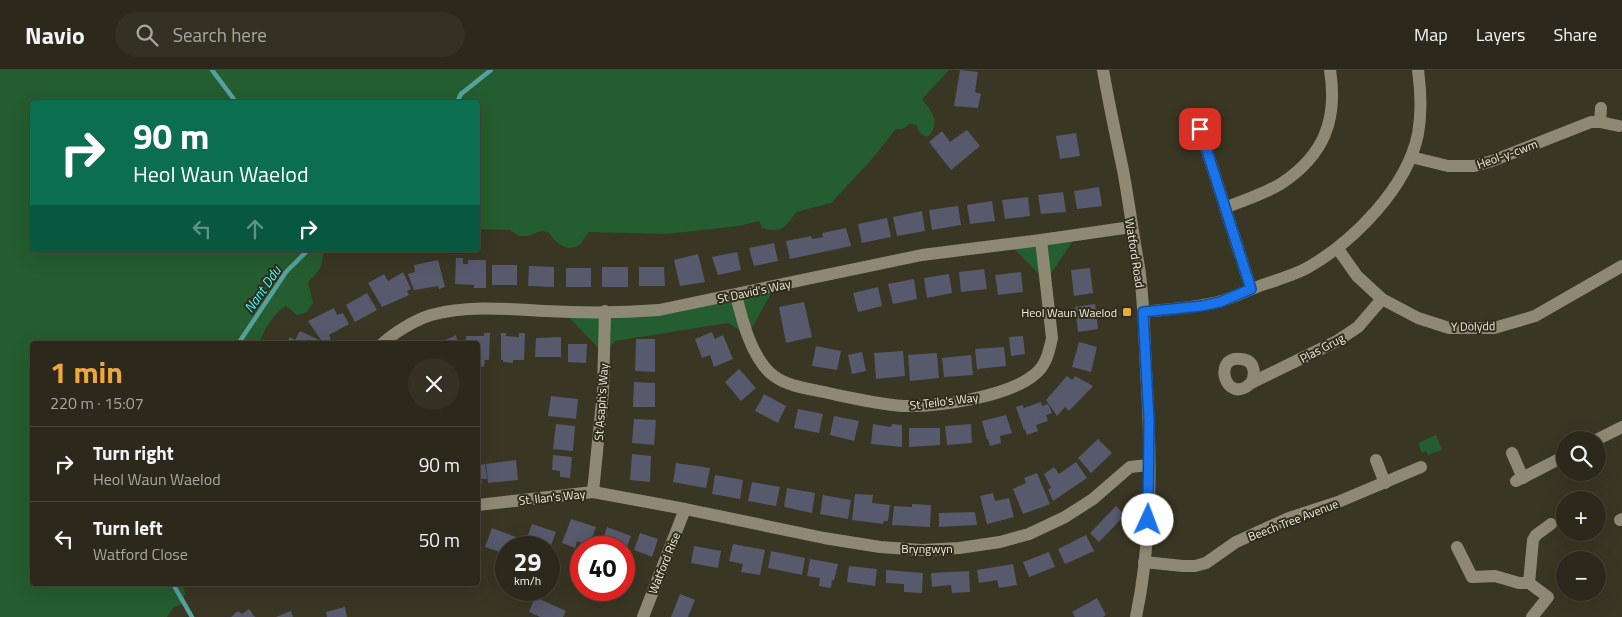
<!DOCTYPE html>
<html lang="en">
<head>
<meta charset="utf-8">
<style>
  body { margin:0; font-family:"Titillium Web",sans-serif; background:#343024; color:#f1f3f6; height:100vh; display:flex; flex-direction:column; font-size:19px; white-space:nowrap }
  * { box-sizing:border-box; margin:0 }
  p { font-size:16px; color:#a6a6a3 }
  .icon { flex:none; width:28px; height:28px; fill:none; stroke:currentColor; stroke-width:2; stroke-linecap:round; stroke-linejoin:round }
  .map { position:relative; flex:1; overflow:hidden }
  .drawer { position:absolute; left:30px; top:271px; width:450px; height:245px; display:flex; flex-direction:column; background:#2c281b; border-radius:5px; box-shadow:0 5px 20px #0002,0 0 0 1px #48443a }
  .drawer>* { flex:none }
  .hud { position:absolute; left:30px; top:30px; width:450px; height:152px; border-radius:5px; box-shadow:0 5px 20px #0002,0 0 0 1px #48443a; background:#0b6e4f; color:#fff; overflow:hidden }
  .fabs { position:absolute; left:1556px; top:361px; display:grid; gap:10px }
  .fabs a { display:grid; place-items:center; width:50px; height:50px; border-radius:50%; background:#2c281b; box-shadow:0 5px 20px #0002,0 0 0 1px #48443a; font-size:25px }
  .speed { position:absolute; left:495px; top:466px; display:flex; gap:10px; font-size:25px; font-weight:700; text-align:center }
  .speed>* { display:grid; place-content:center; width:65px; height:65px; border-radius:50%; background:#2c281b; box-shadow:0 5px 20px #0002,0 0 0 1px #48443a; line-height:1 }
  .speed small { font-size:12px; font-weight:400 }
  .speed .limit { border:8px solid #d22; background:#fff; color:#111 }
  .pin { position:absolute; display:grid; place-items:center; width:42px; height:42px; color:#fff; margin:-21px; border-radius:10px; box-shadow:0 2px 8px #0006 }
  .me { position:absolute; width:55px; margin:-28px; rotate:2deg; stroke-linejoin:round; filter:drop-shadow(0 0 4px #0008) }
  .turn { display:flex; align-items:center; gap:18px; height:105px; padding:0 20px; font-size:22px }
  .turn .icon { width:65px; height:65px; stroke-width:2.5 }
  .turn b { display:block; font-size:35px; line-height:42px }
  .lanes { display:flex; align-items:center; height:48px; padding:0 20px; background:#0003; justify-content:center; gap:25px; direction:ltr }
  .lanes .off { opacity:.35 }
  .round { display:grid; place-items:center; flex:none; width:52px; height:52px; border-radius:26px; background:#343024 }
  .summary { display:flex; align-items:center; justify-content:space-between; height:85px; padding:0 20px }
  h1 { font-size:30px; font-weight:700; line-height:38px; color:#eea73d }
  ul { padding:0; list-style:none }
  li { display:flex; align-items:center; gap:15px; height:75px; padding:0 20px; border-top:1px solid #48443a }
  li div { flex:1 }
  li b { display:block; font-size:19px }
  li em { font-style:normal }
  header { display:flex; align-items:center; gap:30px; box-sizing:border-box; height:70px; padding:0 25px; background:#2c281b; border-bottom:1px solid #48443a }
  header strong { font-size:24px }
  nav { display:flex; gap:28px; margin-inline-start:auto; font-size:18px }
  .search { width:350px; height:45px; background:#343024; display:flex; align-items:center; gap:12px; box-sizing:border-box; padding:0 18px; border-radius:28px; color:#a6a6a3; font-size:19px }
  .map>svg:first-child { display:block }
  .green { fill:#245d2f }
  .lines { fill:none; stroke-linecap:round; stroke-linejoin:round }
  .stream { stroke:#56a19e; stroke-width:4.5 }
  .building { fill:#57596c }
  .minor { stroke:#8e8974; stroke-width:12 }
  .route-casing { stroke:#114b97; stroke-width:12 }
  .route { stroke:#1a73e8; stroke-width:9 }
  .poi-dot { fill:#eea73d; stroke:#302c1a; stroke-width:2 }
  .labels { text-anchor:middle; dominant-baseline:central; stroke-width:4; stroke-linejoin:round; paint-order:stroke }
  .street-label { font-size:12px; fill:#f0ede2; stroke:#302c1a }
  .poi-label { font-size:12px; fill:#f0ede2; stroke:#302c1a; text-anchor:end }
  .water-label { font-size:14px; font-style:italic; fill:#42fafc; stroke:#302c1a }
</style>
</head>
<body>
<header>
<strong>Navio</strong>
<div class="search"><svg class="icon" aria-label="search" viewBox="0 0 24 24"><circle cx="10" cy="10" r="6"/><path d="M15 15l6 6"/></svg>Search here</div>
<nav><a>Map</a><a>Layers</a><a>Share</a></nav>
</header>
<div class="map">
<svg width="1622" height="547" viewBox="0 0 1622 547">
  <rect width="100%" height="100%" fill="#3a3624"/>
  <!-- green -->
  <g class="green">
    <path d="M0 0H949L922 29C932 41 942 55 927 67L920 63 916 55 910 54 902 59H896L872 89 831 133 796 142C786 157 781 164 762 158L759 151 739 156 665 164 589 162C585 166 582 173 579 175 566 184 555 171 548 162L541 161 528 166H519L510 160 478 159V32H32V180H324C322 197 320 201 308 212L313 233 307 242 297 245 286 236C273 244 264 259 259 274H32V514H182L185 523 182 534 173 538 167 547H0Z"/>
    <polygon points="1077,165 1046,211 1009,174"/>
    <polygon points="775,216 748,265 728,253 615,271 604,284 563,241 632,242"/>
    <polygon points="1436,365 1442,380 1428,385 1426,381 1422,383 1418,373"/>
  </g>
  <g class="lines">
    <!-- stream -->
    <g class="stream">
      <polyline points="212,0 236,32"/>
      <polyline points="457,32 461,24 491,0"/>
      <polyline points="238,274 286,202 308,180"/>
      <polyline points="173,514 192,547"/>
    </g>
  </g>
  <!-- building -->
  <g class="building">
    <polygon points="960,0 978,2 975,22 981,24 978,38 954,36"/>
    <polygon points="967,60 980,76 951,100 929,72 942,61 950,72"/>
    <polygon points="1076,63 1080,86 1060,89 1056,66"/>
    <polygon points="1099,117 1102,136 1077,139 1074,121"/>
    <polygon points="1063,122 1066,142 1041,144 1038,125"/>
    <polygon points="1028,127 1030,146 1005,149 1002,130"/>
    <polygon points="992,131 995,151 970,154 967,135"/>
    <polygon points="958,136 961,155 932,160 929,140"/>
    <polygon points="922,141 925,161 897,166 893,147"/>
    <polygon points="887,148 891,167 862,173 858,154"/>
    <polygon points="846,158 851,176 790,189 786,171 811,166 812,169 818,168 823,167 822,163"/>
    <polygon points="774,173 778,191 754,196 749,178"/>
    <polygon points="737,182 741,200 718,205 712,187"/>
    <polygon points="698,184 705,212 680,216 674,190"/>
    <polygon points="456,188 463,188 463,194 468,194 468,190 486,190 486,218 474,218 474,215 455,214"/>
    <polygon points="438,190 445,217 439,219 438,216 414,220 408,204 415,202 414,195"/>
    <rect x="492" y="195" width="25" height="20"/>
    <polygon points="529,196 554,197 554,217 528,216"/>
    <rect x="602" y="197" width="26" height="20"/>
    <polygon points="639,197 664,197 665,216 639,216"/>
    <rect x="566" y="198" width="25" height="19"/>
    <polygon points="1090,198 1093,223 1074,226 1071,200"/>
    <polygon points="984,199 987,219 961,222 959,202"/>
    <polygon points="403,202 411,219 407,221 409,225 382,237 368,213 384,204 388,211"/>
    <polygon points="1021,202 1023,222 998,225 995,205"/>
    <polygon points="949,204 952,223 927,228 924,208"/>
    <polygon points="914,209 917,229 893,234 888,214"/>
    <polygon points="878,217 882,236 858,242 853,223"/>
    <polygon points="367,223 377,240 355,252 346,235"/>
    <polygon points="804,232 812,267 786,273 779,237"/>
    <polygon points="1095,234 1098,259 1078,262 1075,237"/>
    <polygon points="334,238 337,245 343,243 349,254 329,265 331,269 323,273 308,251"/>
    <polygon points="300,261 319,270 317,274 286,274 290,267 295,270"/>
    <polygon points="712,262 715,269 723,265 733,289 714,297 710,285 702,288 695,269"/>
    <polygon points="484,263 490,263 489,290 485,290 484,297 478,296 478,274 466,274 466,266 484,266"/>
    <polygon points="501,263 506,263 506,266 519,267 519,263 525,263 524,290 513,290 513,293 503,292 503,290 501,290"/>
    <polygon points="456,265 458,274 437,274"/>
    <polygon points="1023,266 1025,284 1011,286 1009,267"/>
    <polygon points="561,267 561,287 535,287 536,268"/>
    <polygon points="636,269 655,269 655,302 635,301"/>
    <polygon points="1079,272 1097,277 1091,302 1072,297"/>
    <polygon points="568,274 587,274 586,293 568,292"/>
    <polygon points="816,276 841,281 837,300 812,296"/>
    <polygon points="1004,277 1006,296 977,299 975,279"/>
    <polygon points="903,281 905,306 876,309 874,283"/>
    <polygon points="862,282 866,301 852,304 848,285"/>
    <polygon points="937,283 939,308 910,311 908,285"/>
    <polygon points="971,285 973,305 944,307 942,288"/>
    <polygon points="739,299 756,318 741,331 725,312"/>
    <polygon points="1067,306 1072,310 1075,306 1093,316 1069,341 1065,337 1057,346 1046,330"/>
    <polygon points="634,312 655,313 655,337 633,337"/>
    <polygon points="764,324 786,336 778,353 755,341"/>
    <polygon points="551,326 578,329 576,349 548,346"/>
    <polygon points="1041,332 1042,336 1048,334 1052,343 1046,345 1048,351 1036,355 1038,361 1027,365 1025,359 1024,360 1016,337 1022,335 1024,338"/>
    <polygon points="798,339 823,344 819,363 794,358"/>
    <polygon points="1006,345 1012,363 1000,366 1001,373 990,376 988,369 987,370 982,351"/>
    <polygon points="834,346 859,351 854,371 830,365"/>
    <polygon points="634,349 656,350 654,375 632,373"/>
    <polygon points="556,354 575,356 573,381 553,379"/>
    <polygon points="873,354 891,357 892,354 902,355 902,377 871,374"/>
    <polygon points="971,354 972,373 947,375 945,356"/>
    <polygon points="909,358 940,358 940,375 909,377"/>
    <polygon points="1098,369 1112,383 1091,403 1078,388"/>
    <polygon points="632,384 651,386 650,412 630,410"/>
    <polygon points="553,385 572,387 570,408 560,407 560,401 552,400"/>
    <polygon points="478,388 480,395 485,394 487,409 481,409 482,413 478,414"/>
    <polygon points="516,390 518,410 488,413 486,394"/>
    <polygon points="1076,392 1087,408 1053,431 1048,419 1051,418 1044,404 1054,397 1059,404"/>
    <polygon points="676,393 710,398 706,418 673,412"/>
    <polygon points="1037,403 1050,434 1023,444 1013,419 1026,413 1024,408"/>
    <polygon points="715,405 743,410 740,429 712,424"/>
    <polygon points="752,412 780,417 776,436 748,431"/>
    <polygon points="787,418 815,423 812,443 784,437"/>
    <polygon points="993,423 995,431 1009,428 1014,447 987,454 980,426"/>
    <polygon points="855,424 873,425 872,433 890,435 888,451 884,451 883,454 852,450"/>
    <polygon points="823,425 851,430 848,449 820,444"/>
    <polygon points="912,434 931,435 930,457 892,455 894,436 912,437"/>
    <polygon points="1116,436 1125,445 1099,472 1090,463"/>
    <polygon points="975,442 977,455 939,457 939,443"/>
    <polygon points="571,449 596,457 589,476 577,471 575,478 562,473"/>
    <polygon points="532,454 556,462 550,478 542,478 526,471"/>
    <polygon points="607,457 631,466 624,485 624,478 600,478"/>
    <polygon points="492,458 516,467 512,478 506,478 506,484 485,477"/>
    <polygon points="640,463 658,469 652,487 634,480"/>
    <polygon points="1086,465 1094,481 1065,494 1058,479"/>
    <polygon points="733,474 765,480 760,505 741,502 743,494 729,491"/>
    <polygon points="694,476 721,481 718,498 691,493"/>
    <polygon points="771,481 805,488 802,505 768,498"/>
    <polygon points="1049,482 1055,497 1029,507 1023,492"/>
    <polygon points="810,489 838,494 834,510 832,510 831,518 819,516 820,508 807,506"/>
    <polygon points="1013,494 1017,515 999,518 997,510 979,513 977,500"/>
    <polygon points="849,496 877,499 875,516 847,512"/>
    <polygon points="886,500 923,503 922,523 904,522 904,514 886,513"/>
    <polygon points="969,501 970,522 952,523 951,515 932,517 931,503"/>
    <polygon points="680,524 695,530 688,547 671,547"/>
    <polygon points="535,527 566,541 563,547 540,547 529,542"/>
    <polygon points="1097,528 1106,545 1103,547 1075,547 1072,542"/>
    <polygon points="345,537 347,547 327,547 326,542"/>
    <polygon points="249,539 255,547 231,547 238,541 242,544"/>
    <polygon points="291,541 293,547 276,547"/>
  </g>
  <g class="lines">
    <!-- minor -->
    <g class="minor">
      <path d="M1103 0C1109 34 1116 67 1123 100 1129 132 1133 165 1139 197 1144 230 1144 265 1146 299 1151 381 1153 466 1136 547"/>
      <polyline points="1600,52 1601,38"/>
      <polyline points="1200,59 1251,219"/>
      <polyline points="1188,62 1211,56"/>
      <polyline points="1411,87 1448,96 1474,96 1492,91 1591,52 1600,52 1619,56"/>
      <path d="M1225 138C1244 130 1265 124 1282 113 1324 85 1338 50 1330 0"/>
      <polyline points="1338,179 1357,206 1382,229 1418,248 1449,258 1494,258 1535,246 1622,196"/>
      <path d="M736 225C742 250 752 290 774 306 789 317 810 319 828 323 852 328 878 334 903 336 938 337 1007 327 1034 305 1046 296 1049 282 1052 268L1041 170"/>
      <path d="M1143 242C1168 239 1194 238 1218 232 1232 228 1244 222 1257 217 1273 211 1292 206 1307 198 1353 172 1407 118 1418 64 1422 42 1421 22 1418 0"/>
      <path d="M382 274C395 262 415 250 431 245 468 235 508 239 545 241 583 243 621 243 659 240L922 185 1041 170 1131 157"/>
      <path d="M1251 313C1256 304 1255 290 1241 289 1211 285 1226 337 1251 313L1337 271 1358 257 1382 229"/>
      <polyline points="1596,370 1622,357"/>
      <polyline points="1512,383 1523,408"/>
      <polyline points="1376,390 1385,413"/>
      <polyline points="1516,411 1565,386"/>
      <polyline points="593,422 603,321 605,241"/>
      <polyline points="478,435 593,422 685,439 824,468 880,477 922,480 959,478 1000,472 1029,464 1065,447 1093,429 1130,397 1149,395"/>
      <polyline points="1620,450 1622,449"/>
      <polyline points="1457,477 1472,507 1495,506 1519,513 1529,513 1548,527 1532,547"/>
      <polyline points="1144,492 1183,496 1195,496 1206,493 1236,472 1289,448 1338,432 1421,397"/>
      <polyline points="1529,513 1533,470 1536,465 1551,454"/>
      <polyline points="643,547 685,439"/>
    </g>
  </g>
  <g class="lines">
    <!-- route casing -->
    <g class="route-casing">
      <polyline id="route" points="1148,450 1149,350 1143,242 1202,236 1220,232 1251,219 1200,59"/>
    </g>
    <!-- route -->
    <use href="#route" class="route"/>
  </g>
  <!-- markers -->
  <rect class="poi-dot" x="1122" y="237" width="10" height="10" rx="2.5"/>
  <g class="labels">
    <!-- street labels -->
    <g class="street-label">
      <text transform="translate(1507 84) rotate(-20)">Heol-y-cwm</text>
      <text transform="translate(1135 183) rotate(81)">Watford Road</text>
      <text transform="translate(754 221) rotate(-12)">St David's Way</text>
      <text transform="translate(1473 256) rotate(-1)">Y Dolydd</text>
      <text transform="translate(1322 278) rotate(-28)">Plas Grug</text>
      <text transform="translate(944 331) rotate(-7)">St Teilo's Way</text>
      <text transform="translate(601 332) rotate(-86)">St Asaph's Way</text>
      <text transform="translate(552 427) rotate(-6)">St. Ilan's Way</text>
      <text transform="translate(1293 450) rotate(-21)">Beech Tree Avenue</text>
      <text x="927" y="478">Bryngwyn</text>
      <text transform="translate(664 493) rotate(-68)">Watford Rise</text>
    </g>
    <!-- poi labels -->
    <g class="poi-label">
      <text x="1117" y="242">Heol Waun Waelod</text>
    </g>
    <!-- water labels -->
    <g class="water-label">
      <text transform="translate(262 219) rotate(-55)">Nant Ddu</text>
    </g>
  </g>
</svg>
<div class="fabs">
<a><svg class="icon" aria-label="search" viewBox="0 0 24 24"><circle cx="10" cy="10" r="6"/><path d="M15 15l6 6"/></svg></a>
<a>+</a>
<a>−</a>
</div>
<div class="speed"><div>29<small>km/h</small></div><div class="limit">40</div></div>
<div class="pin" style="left:1200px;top:59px;background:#d93025"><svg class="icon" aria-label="arrive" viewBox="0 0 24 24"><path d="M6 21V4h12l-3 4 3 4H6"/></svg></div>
<svg class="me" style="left:1148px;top:450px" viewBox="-20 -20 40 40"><circle r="19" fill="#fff"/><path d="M0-13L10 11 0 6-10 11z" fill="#1a73e8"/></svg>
<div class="hud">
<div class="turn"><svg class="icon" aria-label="right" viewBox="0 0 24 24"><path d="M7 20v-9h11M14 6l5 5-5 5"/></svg><div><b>90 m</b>Heol Waun Waelod</div></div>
<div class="lanes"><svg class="icon off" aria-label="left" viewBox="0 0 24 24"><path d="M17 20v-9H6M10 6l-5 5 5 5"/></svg><svg class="icon off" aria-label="ahead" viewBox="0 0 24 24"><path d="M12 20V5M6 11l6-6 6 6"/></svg><svg class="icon" aria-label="right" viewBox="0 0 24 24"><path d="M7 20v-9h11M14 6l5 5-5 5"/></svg></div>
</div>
<section class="drawer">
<div class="summary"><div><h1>1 min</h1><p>220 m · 15:07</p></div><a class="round"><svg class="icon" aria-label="close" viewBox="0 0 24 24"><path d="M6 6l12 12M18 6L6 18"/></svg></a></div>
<ul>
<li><svg class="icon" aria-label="right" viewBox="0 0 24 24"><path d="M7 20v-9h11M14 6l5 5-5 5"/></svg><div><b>Turn right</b><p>Heol Waun Waelod</p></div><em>90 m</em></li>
<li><svg class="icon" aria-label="left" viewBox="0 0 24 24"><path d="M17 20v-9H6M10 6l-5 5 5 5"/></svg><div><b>Turn left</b><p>Watford Close</p></div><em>50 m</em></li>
</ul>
</section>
</div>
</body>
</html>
